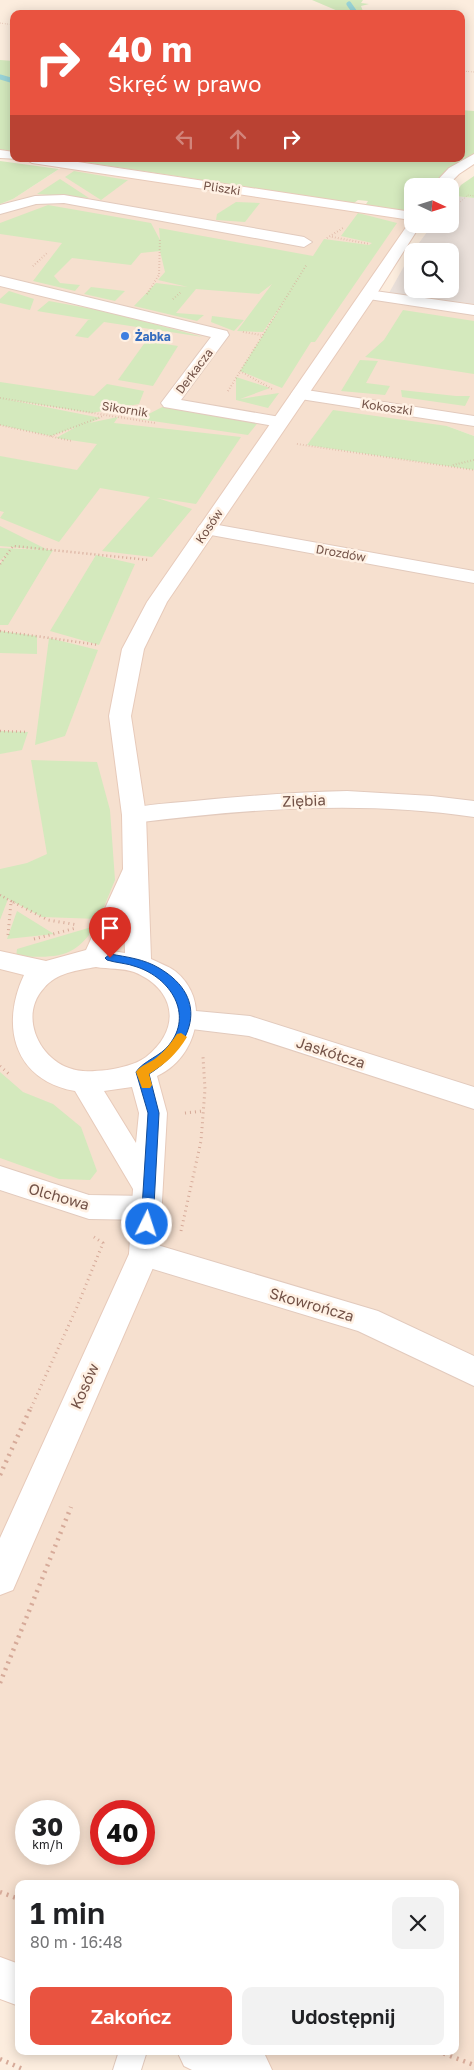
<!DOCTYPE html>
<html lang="pl">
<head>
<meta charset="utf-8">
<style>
  body { margin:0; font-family:"Golos Text",sans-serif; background:#f2f2f2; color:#202124; height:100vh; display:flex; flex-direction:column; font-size:19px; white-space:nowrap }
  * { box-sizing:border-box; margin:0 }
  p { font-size:16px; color:#757577 }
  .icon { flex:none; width:28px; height:28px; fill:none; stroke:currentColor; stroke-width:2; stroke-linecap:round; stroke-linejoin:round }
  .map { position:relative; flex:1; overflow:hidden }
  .side { position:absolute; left:15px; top:1880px; width:444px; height:175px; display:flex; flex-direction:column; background:#fff; border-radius:10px; box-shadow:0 2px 12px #0003 }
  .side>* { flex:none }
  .hud { position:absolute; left:10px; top:10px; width:455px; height:152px; border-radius:10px; box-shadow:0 2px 12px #0003; background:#e95340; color:#fff; overflow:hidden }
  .needle { width:32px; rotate:94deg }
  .fabs { position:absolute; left:404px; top:178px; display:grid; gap:10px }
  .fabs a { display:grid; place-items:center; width:55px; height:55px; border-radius:10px; background:#fff; box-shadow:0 2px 12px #0003; font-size:25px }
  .speed { position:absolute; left:15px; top:1800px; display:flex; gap:10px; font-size:25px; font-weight:700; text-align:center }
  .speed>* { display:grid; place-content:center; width:65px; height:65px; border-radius:50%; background:#fff; box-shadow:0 2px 12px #0003; line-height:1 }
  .speed small { font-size:12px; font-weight:400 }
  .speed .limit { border:8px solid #d22; background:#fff; color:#111 }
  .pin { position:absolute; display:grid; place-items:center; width:42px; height:42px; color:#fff; margin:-51px -21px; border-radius:50% 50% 50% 0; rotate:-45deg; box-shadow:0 0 5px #0007 }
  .pin .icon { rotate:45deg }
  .me { position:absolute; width:55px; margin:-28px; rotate:4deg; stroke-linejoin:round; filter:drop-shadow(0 0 4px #0008) }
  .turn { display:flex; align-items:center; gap:18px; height:105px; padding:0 15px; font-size:22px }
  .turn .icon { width:65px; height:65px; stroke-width:2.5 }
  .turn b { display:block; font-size:35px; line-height:42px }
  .lanes { display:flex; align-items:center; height:48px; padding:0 15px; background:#0003; justify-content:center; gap:25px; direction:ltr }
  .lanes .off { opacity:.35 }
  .round { display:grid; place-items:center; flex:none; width:52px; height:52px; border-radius:10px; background:#f2f2f2 }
  .summary { display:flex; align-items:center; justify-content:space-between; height:85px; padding:0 15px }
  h1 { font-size:30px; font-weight:600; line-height:38px }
  .primary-button { display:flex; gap:10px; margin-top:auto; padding:10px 15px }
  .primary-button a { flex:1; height:58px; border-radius:10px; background:#e95340; color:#fff; font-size:20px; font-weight:600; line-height:58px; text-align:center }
  .primary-button a+a { background:#f2f2f2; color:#202124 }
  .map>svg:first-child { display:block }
  .residential { fill:#f6e0cf; fill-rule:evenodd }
  .industrial { fill:#eae0da }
  .green { fill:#d4e9bd }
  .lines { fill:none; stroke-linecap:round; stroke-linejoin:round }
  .stream { stroke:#99d4d7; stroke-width:5 }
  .lane-casing { stroke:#e2cabd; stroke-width:2 }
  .street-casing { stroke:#e2cabd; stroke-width:2 }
  .secondary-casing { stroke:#e7caba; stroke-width:2 }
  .path-far4 { stroke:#d6aa99; stroke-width:1; stroke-dasharray:0.5 2; stroke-linecap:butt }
  .path-far3 { stroke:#d6aa99; stroke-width:2; stroke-dasharray:0.5 2.5; stroke-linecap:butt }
  .path-far2 { stroke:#d6aa99; stroke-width:2.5; stroke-dasharray:1 3; stroke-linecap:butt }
  .path-far1 { stroke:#d6aa99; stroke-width:3; stroke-dasharray:1 4; stroke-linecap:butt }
  .path { stroke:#d6aa99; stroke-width:4.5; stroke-dasharray:2 5; stroke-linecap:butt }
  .lane { fill:#fff; fill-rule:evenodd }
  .street { fill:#fff; fill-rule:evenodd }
  .secondary { fill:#fff; fill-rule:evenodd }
  .route { fill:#1a73e8; stroke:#114b97 }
  .slow { fill:#f59e0b }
  .shop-dot { fill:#3f7fe0; stroke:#fff1e4; stroke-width:2 }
  .labels { text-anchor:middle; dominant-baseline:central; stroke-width:5; stroke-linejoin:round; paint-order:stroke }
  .far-street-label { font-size:12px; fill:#725146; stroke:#fff1e4 }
  .far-shop-label { font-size:12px; font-weight:bold; fill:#366cbe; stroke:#fff1e4; text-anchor:start }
  .street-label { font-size:15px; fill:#725146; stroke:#fff1e4 }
</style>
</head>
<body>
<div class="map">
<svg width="474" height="2070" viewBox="0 0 474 2070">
  <rect width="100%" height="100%" fill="#fcedde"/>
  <!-- residential -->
  <path class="residential" d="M67 164 412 216 414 224 369 294 389 293 474 304V436L447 426 307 445 474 470V2070H250L199 2051H455V1884H19V1985L0 1978V204L13 199ZM26 1811H69V1854H26ZM101 1811H144V1854H101Z"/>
  <!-- industrial -->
  <polygon class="industrial" points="454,196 474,198 474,304 389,293 412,252 412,289 450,289 450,251 413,251 433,224 450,224 450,201"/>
  <!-- green -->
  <g class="green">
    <polygon points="312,0 363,0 361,3 369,4 361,6 364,14 345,14"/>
    <polygon points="0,60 14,61 14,152 0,150"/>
    <polygon points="461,110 474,111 474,158 439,186 412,186 412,216 363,209 368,201 358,200 354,203 63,159 461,159"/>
    <polygon points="0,161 59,169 13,199 0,204"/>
    <polygon points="74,171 127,180 128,180 101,200 65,177"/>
    <polygon points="474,176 474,198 454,196 461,185"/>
    <polygon points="60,179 89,198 37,194"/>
    <polygon points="236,202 260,203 245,222 216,220 217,214"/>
    <polygon points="48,205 151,223 160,240 159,228 313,256 324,239 369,245 372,243 341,236 358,213 397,223 315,342 311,342 282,388 240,371 287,297 263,332 237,331 272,284 259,294 196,289 176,313 204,315 197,321 134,306 156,283 188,287 158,280 165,272 160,251 141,253 131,265 72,258 54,276 60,283 80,285 75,291 33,281 62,243 0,234 0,223"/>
    <polygon points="91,287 125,291 115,301 84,294"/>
    <polygon points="9,291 34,299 30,310 0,303 0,299"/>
    <polygon points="49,301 109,312 203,337 104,322 88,338 75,336 88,320 92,320 37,311"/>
    <polygon points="403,310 474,321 474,374 365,357 384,340"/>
    <polygon points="212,316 244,320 234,331 211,322"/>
    <polygon points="146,341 178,346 153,386 118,380"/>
    <polygon points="360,360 378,361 366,383 390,386 385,395 341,391"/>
    <polygon points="236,377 270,388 240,399 279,393 268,408 236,400"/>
    <polygon points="0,382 94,396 107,384 144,391 139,404 92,413 5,399 101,418 89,423 118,417 114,423 241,437 196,504 157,498 192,509 152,557 102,551 150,497 100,488 59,542 0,518 4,512 0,511 0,456 77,470 97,444 56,438 76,427 51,436 0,425"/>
    <polygon points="401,390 456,396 470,396 465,406 402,397"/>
    <polygon points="170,403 260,420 248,435 139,419"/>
    <polygon points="333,410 447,426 474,436 474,470 307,445"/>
    <polygon points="0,526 46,549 46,550 53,550 8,625 0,625 0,564 6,555 0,561 0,548 46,550 0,546"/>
    <polygon points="96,555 135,564 99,645 50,631"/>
    <polygon points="0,631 37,636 37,654 0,653"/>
    <polygon points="49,638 98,650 65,736 35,745"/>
    <polygon points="0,731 28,732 22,750 0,754"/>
    <polygon points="31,760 97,762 110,810 115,880 99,919 42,917 8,899 0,920 0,869 27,863 47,854"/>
    <polygon points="17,911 54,934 7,939"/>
    <path d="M95 926C73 962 53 956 16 957L17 949Z"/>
    <polygon points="0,1072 23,1092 53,1104 81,1127 97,1171 90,1180 59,1179 0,1158"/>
  </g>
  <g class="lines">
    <!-- stream -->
    <g class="stream">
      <polyline points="349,4 356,14"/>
      <polyline points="0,77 14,81"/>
    </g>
    <!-- lane casing -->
    <g class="lane-casing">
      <polygon id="lane" points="119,2051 147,2051 141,2070 113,2070"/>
    </g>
    <!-- street casing -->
    <g class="street-casing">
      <g id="street">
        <polygon points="64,195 304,237 312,242 304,247 64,203 36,204 0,214 0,205 35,196"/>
        <polygon points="0,276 227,331 229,335 181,400 280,417 286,418 289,422 286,426 280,427 164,407 161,403 211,337 0,286"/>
        <polygon points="368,290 474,305 474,315 362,298 360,295"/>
        <polygon points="300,389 474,416 474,426 294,398 291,394 294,390"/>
        <polygon points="207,523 474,571 474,583 200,533 197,529 200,525"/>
        <path d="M347 791 432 796 474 801V817C360 800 248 809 134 823L125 820 122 815 125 810C147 804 171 803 194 801 245 796 295 792 347 791Z"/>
        <polygon points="185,1010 250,1016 474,1087 474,1109 249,1036 175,1027 171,1020 175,1013"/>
        <polygon points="0,1166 89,1195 149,1196 160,1200 164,1208 160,1216 149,1220 89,1219 0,1190"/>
        <polygon points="144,1241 378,1311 474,1356 474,1386 358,1331 133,1263 129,1254 133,1245"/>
      </g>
    </g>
    <!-- secondary casing -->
    <g class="secondary-casing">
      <g id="secondary">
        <polygon points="0,150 14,152 14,159 19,159 0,158"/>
        <polygon points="474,154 474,164 459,174 447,186 432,186 449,168"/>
        <path d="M25 159H58L412 212V224H421L376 295 167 602 144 649 131 716 146 815 151 959C159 963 168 966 175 971 212 1000 197 1058 157 1076L167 1113 159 1254 13 1590 0 1595V1538L129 1254 133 1189 75 1091C14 1080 0 1026 24 975L0 969V951L46 961 86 950 123 869 122 815 109 716 122 649 147 602 411 220 32 163ZM124 923 125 953 112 951ZM96 967C108 969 123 968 134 972 176 989 182 1029 146 1057 135 1065 120 1068 107 1070 94 1071 81 1073 69 1068 38 1057 19 1015 44 988 56 973 78 970 96 967ZM132 1087 139 1113 136 1143 104 1091Z"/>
        <polygon points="0,1957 19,1964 19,2006 0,1999"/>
        <polygon points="177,2051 258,2051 265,2055 272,2070 192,2070 184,2066"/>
      </g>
    </g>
    <!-- path-far4 -->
    <g class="path-far4">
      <polyline points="0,23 14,25"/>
      <polyline points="461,71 474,72"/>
      <polyline points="451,210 468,195 474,196"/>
    </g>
    <!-- path-far3 -->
    <g class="path-far3">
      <polyline points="332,237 370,244"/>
      <polyline points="327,238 343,228"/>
      <polyline points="33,266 47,253"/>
      <polyline points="147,294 159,275 160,238"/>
      <polyline points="173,299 181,292"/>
      <polyline points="243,332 261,335"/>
      <polyline points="240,371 272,389"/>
      <polyline points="228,391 307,264"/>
      <polyline points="0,398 155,423"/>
      <polyline points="121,416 146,409"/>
      <polyline points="0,425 72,441"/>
      <polyline points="51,436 103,416"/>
      <polyline points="297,444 474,470"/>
      <polyline points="453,465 474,460"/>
    </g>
    <!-- path-far2 -->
    <g class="path-far2">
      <polyline points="0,564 13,546 149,560"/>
      <polyline points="0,631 99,645"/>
      <polyline points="0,731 28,732"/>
      <polyline points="0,895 11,901 11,903"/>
      <polyline points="11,901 15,903"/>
    </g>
    <!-- path-far1 -->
    <g class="path-far1">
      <polyline points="13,902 48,920 78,925"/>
      <polyline points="8,935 11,902"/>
      <polyline points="34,939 76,928"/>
      <polyline points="0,1066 9,1074"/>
      <polyline points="185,1113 203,1111"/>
      <polyline points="181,1231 201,1141 205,1089 203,1057"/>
      <polyline points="31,1408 77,1307 103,1243 94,1237"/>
    </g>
    <!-- path -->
    <g class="path">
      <polyline points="0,1475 31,1407"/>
      <polyline points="0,1683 71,1507"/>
      <polyline points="0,1892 19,1899"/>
      <polyline points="437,2051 474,2065"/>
      <polyline points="0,2059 25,2070"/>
    </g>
    <!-- lane -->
    <use href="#lane" class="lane"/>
    <!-- street -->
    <use href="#street" class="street"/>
    <!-- secondary -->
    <use href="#secondary" class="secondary"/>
  </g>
  <!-- route -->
  <path class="route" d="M110 954C127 957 144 959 159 968 212 999 192 1047 149 1074L159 1113 153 1224 147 1229 141 1224 148 1113 136 1072C143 1061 161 1056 169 1045 194 1014 170 978 137 967 127 963 116 963 107 960L105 958Z"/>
  <!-- slow -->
  <path class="slow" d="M181 1033 187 1037C177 1054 165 1064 149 1074L152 1085 150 1088H142L136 1072C141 1065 150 1063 156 1058 165 1051 171 1043 177 1034Z"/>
  <!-- markers -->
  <circle class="shop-dot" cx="125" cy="336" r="5"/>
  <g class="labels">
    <!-- far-street labels -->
    <g class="far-street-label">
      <text transform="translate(222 188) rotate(9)">Pliszki</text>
      <text transform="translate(194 371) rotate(-53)">Derkacza</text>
      <text transform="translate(387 407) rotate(8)">Kokoszki</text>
      <text transform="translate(125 409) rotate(9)">Sikornik</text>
      <text transform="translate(209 526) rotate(-56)">Kosów</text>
      <text transform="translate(341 553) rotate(10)">Drozdów</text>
    </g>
    <!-- far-shop labels -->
    <g class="far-shop-label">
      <text x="135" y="336">Żabka</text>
    </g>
    <!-- street labels -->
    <g class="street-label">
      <text transform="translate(304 800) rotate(-2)">Ziębia</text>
      <text transform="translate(331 1052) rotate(18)">Jaskółcza</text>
      <text transform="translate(59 1196) rotate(16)">Olchowa</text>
      <text transform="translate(312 1304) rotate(16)">Skowrończa</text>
      <text transform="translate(84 1386) rotate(-66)">Kosów</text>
    </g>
  </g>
</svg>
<div class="fabs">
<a><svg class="needle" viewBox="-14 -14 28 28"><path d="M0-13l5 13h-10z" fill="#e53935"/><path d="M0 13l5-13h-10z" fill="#757577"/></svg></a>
<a><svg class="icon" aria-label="search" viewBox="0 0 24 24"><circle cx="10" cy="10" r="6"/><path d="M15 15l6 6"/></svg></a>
</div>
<div class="speed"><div>30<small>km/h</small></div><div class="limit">40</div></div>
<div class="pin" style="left:110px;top:958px;background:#d93025"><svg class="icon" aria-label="arrive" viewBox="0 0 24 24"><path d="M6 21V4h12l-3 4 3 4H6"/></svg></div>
<svg class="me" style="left:147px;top:1224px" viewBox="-20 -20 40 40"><circle r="17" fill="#1a73e8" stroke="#fff" stroke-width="3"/><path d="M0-11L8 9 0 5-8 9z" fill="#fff"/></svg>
<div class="hud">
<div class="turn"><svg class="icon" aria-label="right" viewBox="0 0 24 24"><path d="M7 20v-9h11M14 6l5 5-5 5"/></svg><div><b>40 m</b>Skręć w prawo</div></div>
<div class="lanes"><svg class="icon off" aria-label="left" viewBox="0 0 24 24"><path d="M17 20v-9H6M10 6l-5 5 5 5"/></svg><svg class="icon off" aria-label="ahead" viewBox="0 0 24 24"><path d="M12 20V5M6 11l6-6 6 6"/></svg><svg class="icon" aria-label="right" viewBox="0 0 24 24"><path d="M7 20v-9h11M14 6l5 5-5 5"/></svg></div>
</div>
<section class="side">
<div class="summary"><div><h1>1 min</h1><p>80 m · 16:48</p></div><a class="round"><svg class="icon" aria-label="close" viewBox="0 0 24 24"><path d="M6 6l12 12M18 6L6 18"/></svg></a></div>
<div class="primary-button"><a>Zakończ</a><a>Udostępnij</a></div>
</section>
</div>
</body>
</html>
